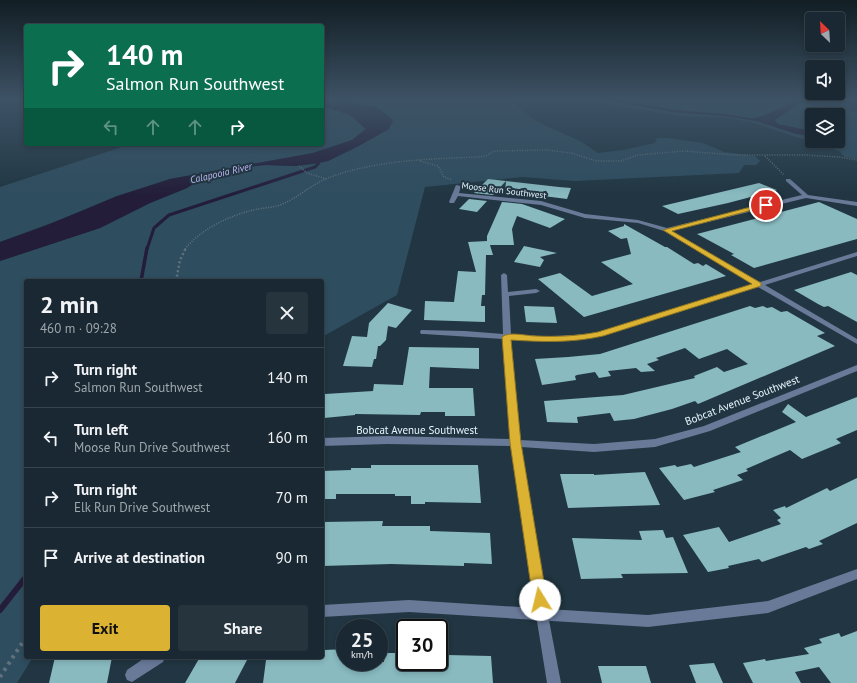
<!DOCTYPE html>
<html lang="en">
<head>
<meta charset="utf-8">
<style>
  body { margin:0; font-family:"PT Sans",sans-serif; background:#26343e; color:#f1f3f6; height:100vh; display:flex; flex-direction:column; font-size:15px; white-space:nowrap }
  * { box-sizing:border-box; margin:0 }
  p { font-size:13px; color:#9fa6ac }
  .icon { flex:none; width:22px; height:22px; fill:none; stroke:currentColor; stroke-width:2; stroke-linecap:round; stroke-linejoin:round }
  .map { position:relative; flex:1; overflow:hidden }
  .details { position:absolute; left:24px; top:279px; width:300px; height:380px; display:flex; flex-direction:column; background:#192832; border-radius:4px; box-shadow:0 2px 6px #0003,0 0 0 1px #37444d }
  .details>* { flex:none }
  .banner { position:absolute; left:24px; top:24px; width:300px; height:122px; border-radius:4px; box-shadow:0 2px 6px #0003,0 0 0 1px #37444d; background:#0b6e4f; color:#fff; overflow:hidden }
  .needle { width:26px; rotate:335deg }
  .buttons { position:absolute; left:805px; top:12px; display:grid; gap:8px }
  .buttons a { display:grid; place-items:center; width:40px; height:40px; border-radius:4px; background:#192832; box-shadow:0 2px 6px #0003,0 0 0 1px #37444d; font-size:20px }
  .speed { position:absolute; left:336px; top:619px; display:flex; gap:8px; font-size:20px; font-weight:700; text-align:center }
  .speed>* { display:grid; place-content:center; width:52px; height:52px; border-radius:50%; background:#192832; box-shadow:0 2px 6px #0003,0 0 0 1px #37444d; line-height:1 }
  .speed small { font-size:10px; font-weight:400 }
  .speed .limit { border:2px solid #111; border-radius:6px; background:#fff; color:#111 }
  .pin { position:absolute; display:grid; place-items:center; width:34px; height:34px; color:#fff; margin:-17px; border:2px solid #fff; border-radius:50%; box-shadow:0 1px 4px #0007 }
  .me { position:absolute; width:44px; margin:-22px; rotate:351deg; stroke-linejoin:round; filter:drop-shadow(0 0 3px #0008) }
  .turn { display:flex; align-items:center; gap:14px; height:84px; padding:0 16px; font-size:18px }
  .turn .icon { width:52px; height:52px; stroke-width:2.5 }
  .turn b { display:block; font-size:28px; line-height:34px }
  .lanes { display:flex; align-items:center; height:38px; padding:0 16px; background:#0003; justify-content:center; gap:20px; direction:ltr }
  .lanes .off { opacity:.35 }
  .round { display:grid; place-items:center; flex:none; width:42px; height:42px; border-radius:4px; background:#26343e }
  .summary { display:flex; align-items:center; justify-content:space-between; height:68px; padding:0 16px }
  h1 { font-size:24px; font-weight:700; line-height:30px }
  .button { display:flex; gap:8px; margin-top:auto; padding:8px 16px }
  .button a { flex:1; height:46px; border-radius:4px; background:#dcb233; color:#111; font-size:16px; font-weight:700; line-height:46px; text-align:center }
  .button a+a { background:#26343e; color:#f1f3f6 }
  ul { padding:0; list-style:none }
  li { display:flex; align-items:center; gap:12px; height:60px; padding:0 16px; border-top:1px solid #37444d }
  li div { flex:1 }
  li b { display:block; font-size:15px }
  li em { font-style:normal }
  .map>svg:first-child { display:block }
  .green { fill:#2e4d5f; fill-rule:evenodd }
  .water { fill:#231d39 }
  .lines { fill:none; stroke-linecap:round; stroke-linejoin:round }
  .stream-far3 { stroke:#231d39; stroke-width:2 }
  .stream-far2 { stroke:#231d39; stroke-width:3 }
  .stream-far1 { stroke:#231d39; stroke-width:3.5 }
  .stream { stroke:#231d39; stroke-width:6 }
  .building { fill:#88bac0 }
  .path-far2 { stroke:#60727d; stroke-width:1.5; stroke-dasharray:1 1.5; stroke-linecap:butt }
  .path-far1 { stroke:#60727d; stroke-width:2.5; stroke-dasharray:2 2.5; stroke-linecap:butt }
  .path { stroke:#60727d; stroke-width:4; stroke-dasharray:3 4.5; stroke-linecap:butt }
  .service { fill:#697998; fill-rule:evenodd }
  .minor { fill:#697998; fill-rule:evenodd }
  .tertiary { fill:#697998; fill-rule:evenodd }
  .route { fill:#dcb233; stroke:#8f7421 }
  .labels { text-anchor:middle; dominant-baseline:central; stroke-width:4; stroke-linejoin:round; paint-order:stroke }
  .far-street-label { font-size:9px; fill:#e8f5fd; stroke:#213642 }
  .far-water-label { font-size:10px; font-style:italic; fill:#bfb6f1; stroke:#213642 }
  .street-label { font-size:11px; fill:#e8f5fd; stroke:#213642 }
</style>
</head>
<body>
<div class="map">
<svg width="857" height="683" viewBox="0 0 857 683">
  <rect width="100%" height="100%" fill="#213642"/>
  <!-- green -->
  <g class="green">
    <polygon points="337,100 510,100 536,121 582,142 598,153 623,150 655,143 657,138 668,138 703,143 724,152 755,156 760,161 756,165 744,165 739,173 575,181 522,177 425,187 397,295 322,337 322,281 26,281 26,657 33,657 17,683 0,683 0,261 100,228 150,203 187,188 204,177 246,167 265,165 296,166 316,164 328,161 389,129 356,102"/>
    <path d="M579 100H781L857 112V159L845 157 839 151 754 123 728 118 679 116ZM812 115H838V141H812Z"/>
    <polygon points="322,106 350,115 366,129 352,140 313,153 170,179 0,242 0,187 131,144 322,144"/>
  </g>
  <!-- water -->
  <g class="water">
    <polygon points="322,100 337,100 377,107 393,120 389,129 357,147 328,161 296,166 265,165 246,167 204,177 187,188 150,203 100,228 0,261 0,242 45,226 117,196 170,179 313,153 352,140 366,129 350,115 322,106"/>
    <polygon points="792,101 802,102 775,120 778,124 812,131 812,136 796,134 750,119 763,116 785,106"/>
  </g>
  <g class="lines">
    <!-- stream-far3 -->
    <g class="stream-far3">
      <polyline points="612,100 673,111 724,115 755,120"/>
      <polyline points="317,165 319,163"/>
    </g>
    <!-- stream-far2 -->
    <polyline class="stream-far2" points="147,249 154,228 169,215 315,167 318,164"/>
    <!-- stream-far1 -->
    <polyline class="stream-far1" points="141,281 147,248"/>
    <!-- stream -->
    <polyline class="stream" points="0,610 26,577"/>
  </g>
  <!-- building -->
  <g class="building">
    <polygon points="488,179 506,181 493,195 474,193"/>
    <polygon points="506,181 559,187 571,188 567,199 505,191"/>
    <polygon points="759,183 777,190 728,203 678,214 662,206"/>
    <polygon points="469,199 487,201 477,212 459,209"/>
    <polygon points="502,202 522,204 565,219 550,228 517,216 512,229 514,245 490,245 493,255 486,255 485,295 482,295 481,306 485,306 485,322 424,320 425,301 454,302 458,271 476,272 468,242 487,241 487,236"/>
    <polygon points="819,202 857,219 857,239 754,268 731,255 734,254 697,234"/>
    <polygon points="624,224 665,247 667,247 694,264 698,263 703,266 706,264 726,276 584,317 538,279 560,273 592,296 633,284 601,262 631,254 627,238 621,239 608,231 624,226"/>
    <polygon points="524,246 557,253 540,257 544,260 540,267 514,262"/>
    <polygon points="851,272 857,275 857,322 828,306 824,307 818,304 794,290"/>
    <polygon points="388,303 412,310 396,328 388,326 386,340 380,346 378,346 376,359 374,359 372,367 343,366 352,336 367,337 369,323"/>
    <polygon points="524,306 554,307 557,323 526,322"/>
    <polygon points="750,306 755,308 763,306 767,308 772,307 781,312 787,311 825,333 817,336 835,346 698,404 695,401 672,409 634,419 614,421 610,413 577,417 578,423 547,422 544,401 623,395 695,378 694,376 717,367 724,372 748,364 727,349 699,359 685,348 656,358 659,360 647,364 655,371 641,372 636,368 608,371 611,376 599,378 595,372 577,375 575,376 576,380 542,385 535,359 568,357 600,354"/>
    <polygon points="409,347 479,348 479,369 430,367 429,388 473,388 475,416 445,416 445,412 421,412 420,415 355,414 355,415 324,418 325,394 373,391 374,384 403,385"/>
    <polygon points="857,397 857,430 836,439 841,443 802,459 790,450 746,469 748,471 737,475 743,480 713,490 715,492 684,500 659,468 675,465 677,467 691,464 694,467 741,452 735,447 796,422 782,412 788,404 806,417"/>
    <polygon points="371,465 478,465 481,503 425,502 425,504 411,504 411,496 395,496 395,494 336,494 336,499 322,499 322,471 351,470 351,468 371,468"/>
    <polygon points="645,472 660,505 568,508 560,474 594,474 594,475"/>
    <polygon points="857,478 857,523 819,541 823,544 809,549 806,547 762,562 759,559 728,566 729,568 708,572 683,535 719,527 729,542 781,524 777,520 781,518 773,510 785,506 786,508 827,488 830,491"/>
    <polygon points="383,521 382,526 430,526 430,531 490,533 492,564 464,563 464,566 391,564 322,566 322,522"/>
    <polygon points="663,530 666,538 673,537 688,573 621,574 623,578 581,579 572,538 642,540 639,531"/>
    <polygon points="857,631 857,683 831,683 819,667 795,672 801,683 753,683 743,663 765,659 766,661 809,654 804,648 822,643 819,639 839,633 841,637"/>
    <polygon points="345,649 345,662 384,662 384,653 405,653 405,662 447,662 447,655 491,656 493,683 263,683 266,660 322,657 325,656 325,650"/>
    <polygon points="55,657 112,657 107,683 49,683"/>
    <polygon points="200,657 237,657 247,660 235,683 185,683"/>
    <polygon points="714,663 723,683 696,683 689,665"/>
    <polygon points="598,666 646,666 651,683 602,683"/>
  </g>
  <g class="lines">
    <!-- path-far2 -->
    <g class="path-far2">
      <polyline points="765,156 784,175"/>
      <polyline points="420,161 438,166 444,177 452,180"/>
      <polyline points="299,166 307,173 326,179"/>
      <path d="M185 249C201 229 229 216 253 210 261 208 269 208 277 206 296 200 310 185 328 178 375 160 428 159 478 157L486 156 494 151 547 150 571 153 597 161H621L638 155 684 151 734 155H805L839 157 857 160"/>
    </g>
    <!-- path-far1 -->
    <polyline class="path-far1" points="176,281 180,260 186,248"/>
    <!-- path -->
    <polyline class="path" points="0,677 26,637"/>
    <!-- service -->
    <polygon class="service" points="146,657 165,657 163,662 132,682 127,680 125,675 127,670"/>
    <!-- minor -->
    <path class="minor" d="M786 179H790L808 195 857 202V206L806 198 671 231 760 282 857 252V256L765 285 857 339V344L758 287 600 336 559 341 511 339 520 440 594 444 655 439 704 426 857 365V371L710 431 655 447 594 452 521 447 547 609 648 615 768 601 857 569V579L768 613 648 627 409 612 322 617V605L409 600 535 608 511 446 388 444 322 446V438L388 436 510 439 503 339 424 334H421L420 332 421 330 465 331 503 334 501 275 504 273 507 275 508 292 536 289 540 291 536 293 509 296 511 334C540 337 569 337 599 332L753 284 664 231 638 223 585 218 541 205 458 196 454 203H450L449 202 456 185 461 186 459 193 541 201 585 214 638 220 667 228 802 195 786 181Z"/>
    <!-- tertiary -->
    <polygon class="tertiary" points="542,609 547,611 548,615 561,683 547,683 536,615 537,611"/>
  </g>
  <!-- sky -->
  <linearGradient id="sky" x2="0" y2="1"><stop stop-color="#121e24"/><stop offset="0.51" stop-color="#3d5265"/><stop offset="1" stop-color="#3d5265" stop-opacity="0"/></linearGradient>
  <rect width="857" height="195" fill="url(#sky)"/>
  <!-- route -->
  <path class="route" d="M766 203 768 204V206L672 231 761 283V286L603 336C573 343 542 342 511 340L521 443 547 600 545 604 540 606 535 604 533 600 510 443 502 337C508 331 527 336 536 336 557 337 578 336 598 332L752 284 663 230Z"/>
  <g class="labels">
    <!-- far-street labels -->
    <g class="far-street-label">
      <text transform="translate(504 190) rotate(7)">Moose Run Southwest</text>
    </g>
    <!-- far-water labels -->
    <g class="far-water-label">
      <text transform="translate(221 173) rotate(-13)">Calapooia River</text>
    </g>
    <!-- street labels -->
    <g class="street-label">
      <text transform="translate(742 400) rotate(-21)">Bobcat Avenue Southwest</text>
      <text x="417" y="430">Bobcat Avenue Southwest</text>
    </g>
  </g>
</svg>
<div class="buttons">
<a><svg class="needle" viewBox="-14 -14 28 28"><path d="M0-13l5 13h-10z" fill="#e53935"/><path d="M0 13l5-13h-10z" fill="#9fa6ac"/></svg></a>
<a><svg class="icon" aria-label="sound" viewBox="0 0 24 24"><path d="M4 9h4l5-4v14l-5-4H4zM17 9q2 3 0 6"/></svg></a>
<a><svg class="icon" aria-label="layers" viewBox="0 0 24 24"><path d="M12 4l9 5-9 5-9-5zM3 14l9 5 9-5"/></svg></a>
</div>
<div class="speed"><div>25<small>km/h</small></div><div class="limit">30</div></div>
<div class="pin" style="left:766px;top:205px;background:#d93025"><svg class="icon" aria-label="arrive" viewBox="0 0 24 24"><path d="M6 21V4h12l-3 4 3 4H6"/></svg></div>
<svg class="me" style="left:540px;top:600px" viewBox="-20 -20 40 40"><circle r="19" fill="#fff"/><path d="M0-13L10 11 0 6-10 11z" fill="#dcb233"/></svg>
<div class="banner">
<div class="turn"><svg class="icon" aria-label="right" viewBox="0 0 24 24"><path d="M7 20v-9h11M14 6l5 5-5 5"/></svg><div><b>140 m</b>Salmon Run Southwest</div></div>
<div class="lanes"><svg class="icon off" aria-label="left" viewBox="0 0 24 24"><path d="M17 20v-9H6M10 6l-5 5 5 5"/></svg><svg class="icon off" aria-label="ahead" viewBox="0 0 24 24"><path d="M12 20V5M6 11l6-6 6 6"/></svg><svg class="icon off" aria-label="ahead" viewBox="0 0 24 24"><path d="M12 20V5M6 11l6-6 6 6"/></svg><svg class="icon" aria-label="right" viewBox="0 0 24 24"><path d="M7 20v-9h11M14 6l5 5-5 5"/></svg></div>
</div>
<section class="details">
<div class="summary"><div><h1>2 min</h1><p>460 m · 09:28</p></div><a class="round"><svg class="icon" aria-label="close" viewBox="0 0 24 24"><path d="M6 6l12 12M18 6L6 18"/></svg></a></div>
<ul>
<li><svg class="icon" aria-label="right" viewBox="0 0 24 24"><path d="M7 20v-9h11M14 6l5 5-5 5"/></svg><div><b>Turn right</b><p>Salmon Run Southwest</p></div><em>140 m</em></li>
<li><svg class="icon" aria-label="left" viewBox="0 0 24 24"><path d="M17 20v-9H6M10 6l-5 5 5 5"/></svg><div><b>Turn left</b><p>Moose Run Drive Southwest</p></div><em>160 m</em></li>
<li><svg class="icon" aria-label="right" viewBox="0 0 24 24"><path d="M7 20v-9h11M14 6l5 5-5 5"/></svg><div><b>Turn right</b><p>Elk Run Drive Southwest</p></div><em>70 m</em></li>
<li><svg class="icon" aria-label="arrive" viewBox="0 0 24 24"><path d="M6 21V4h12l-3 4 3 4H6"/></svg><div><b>Arrive at destination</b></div><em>90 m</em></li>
</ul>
<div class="button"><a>Exit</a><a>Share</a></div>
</section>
</div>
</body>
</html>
